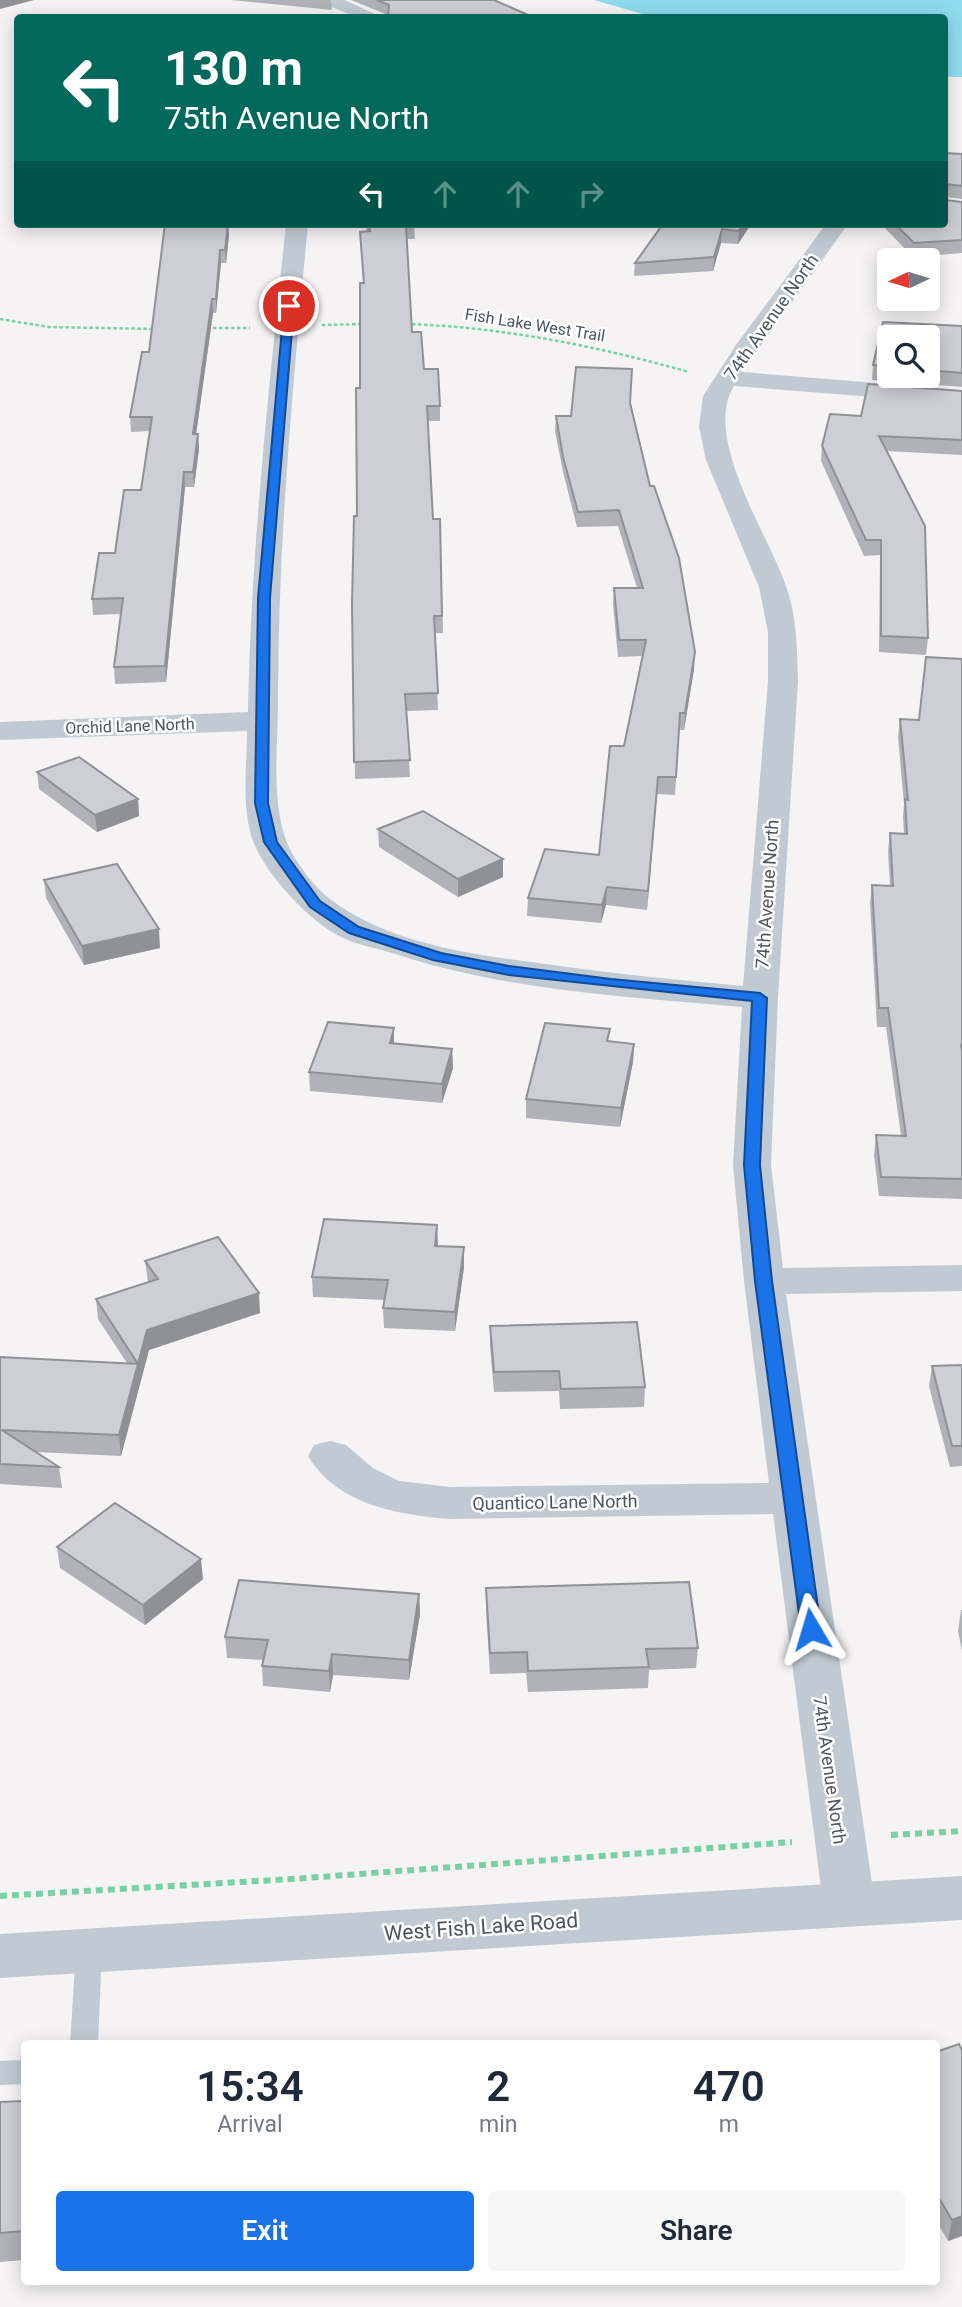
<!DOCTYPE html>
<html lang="en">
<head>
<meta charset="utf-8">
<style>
  body { margin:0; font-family:Roboto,sans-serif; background:#f6f6f7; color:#1f2937; height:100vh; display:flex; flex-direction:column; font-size:26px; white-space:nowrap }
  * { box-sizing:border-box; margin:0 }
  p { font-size:23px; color:#747a83 }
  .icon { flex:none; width:38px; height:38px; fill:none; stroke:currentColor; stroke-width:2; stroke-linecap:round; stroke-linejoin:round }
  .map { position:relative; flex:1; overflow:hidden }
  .sheet { position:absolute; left:21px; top:2040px; width:919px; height:245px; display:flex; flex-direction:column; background:#fff; border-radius:7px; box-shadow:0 4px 18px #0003 }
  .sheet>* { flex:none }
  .top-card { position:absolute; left:14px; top:14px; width:934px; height:214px; border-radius:7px; box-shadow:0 4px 18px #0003; background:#00695c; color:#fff; overflow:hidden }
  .needle { width:46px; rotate:266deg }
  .fabs { position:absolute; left:877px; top:248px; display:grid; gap:14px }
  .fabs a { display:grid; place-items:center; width:63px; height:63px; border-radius:7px; background:#fff; box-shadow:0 4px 18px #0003; font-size:35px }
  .pin { position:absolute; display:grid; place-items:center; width:60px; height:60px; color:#fff; margin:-30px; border:4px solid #fff; border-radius:50%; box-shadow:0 2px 7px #0007 }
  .me { position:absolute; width:77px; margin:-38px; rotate:353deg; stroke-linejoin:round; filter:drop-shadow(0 0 5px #0008) }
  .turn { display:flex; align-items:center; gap:24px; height:147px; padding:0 35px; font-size:32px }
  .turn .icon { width:91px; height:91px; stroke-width:2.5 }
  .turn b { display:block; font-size:49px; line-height:60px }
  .lanes { display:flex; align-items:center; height:66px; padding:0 35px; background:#0003; justify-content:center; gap:35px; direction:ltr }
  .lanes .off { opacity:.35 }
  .eta { display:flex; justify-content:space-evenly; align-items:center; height:119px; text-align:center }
  .eta b { font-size:42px; font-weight:600; line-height:49px }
  .primary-button { display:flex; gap:14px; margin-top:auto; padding:14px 35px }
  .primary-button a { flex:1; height:80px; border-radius:7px; background:#1a73e8; color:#fff; font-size:28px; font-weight:600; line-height:80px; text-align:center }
  .primary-button a+a { background:#f6f6f7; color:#1f2937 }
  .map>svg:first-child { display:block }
  .water { fill:#90daee }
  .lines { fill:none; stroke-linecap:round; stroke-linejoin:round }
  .path-far1 { stroke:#7ad0a6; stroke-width:2.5; stroke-dasharray:3.5 2.5; stroke-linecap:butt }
  .path { stroke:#7ad0a6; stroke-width:6; stroke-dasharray:7 5; stroke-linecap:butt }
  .service { fill:#c1cad2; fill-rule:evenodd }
  .minor { fill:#c1cad2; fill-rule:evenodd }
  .tertiary { fill:#c1cad2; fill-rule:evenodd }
  .wall { fill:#b0b2b7; fill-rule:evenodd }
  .shaded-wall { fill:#909195 }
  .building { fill:#cdcfd5; stroke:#909195; stroke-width:2 }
  .route { fill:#1a73e8; stroke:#114b97; stroke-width:2 }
  .labels { text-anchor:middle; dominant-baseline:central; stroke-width:5; stroke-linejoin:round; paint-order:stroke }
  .far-street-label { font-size:16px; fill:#4a5661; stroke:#fff }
  .street-label { font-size:18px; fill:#4a5661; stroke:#fff }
  .near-street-label { font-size:21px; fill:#4a5661; stroke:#fff }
</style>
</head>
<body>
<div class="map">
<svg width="962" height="2307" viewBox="0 0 962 2307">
  <rect width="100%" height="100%" fill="#f5f3f3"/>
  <!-- water -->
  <polygon class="water" points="594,0 962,0 962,77 945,77 945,18 653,17"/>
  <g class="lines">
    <!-- path-far1 -->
    <g class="path-far1">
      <polyline points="0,319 49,327 156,329"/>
      <path d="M406 324C503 327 596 346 689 372"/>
      <polyline points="322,325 366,324"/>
      <polyline points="207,328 250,328"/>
    </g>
    <!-- path -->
    <g class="path">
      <polyline points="891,1835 962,1831"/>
      <polyline points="0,1896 292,1879 792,1842"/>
    </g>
    <!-- service -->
    <g class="service">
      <polygon points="89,1940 98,1943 102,1951 98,2044 70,2044 76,1951 80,1943"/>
      <polygon points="24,2060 24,2084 0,2085 0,2061"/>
    </g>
    <!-- minor -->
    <g class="minor">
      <polygon points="322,0 345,0 383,18 359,18 324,4"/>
      <path d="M286 224H308C293 383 278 541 278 701 278 746 271 798 286 840 293 859 314 887 330 899 392 946 478 955 553 965 616 974 680 980 743 986L768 681V632L759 587 706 460 699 427 703 396 736 345 826 224H848L742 372 962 390V404L734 386C702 437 768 534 786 586 797 616 797 649 798 681L778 998 771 1165 783 1268 962 1265V1291L786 1294 875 1904 868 1919 849 1926 830 1919 823 1904 773 1514 451 1519C399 1515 337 1505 308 1456L314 1445 330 1441 346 1445 373 1468 399 1481 451 1487 769 1483 744 1281 733 1165 742 1007C625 997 503 990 392 953 376 948 357 945 341 937 309 921 266 875 253 841 241 807 247 766 247 731L0 740V722L248 712C251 548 269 387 286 224Z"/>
    </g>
    <!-- tertiary -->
    <polygon class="tertiary" points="962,1876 962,1920 0,1978 0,1934"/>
  </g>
  <!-- wall -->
  <g class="wall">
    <polygon points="231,0 331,0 332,10"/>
    <polygon points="351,0 494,0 388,15"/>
    <polygon points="945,153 962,154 962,199 945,197"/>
    <polygon points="962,202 962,253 913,257 881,224 945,224"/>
    <polygon points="365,224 414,224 415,239 407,239 412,332 424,369 440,406 440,421 427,421 433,519 440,519 443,633 435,633 438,710 406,711 410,777 355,779 352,604 357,516 363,283 360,232 367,232"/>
    <polygon points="663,224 751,224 738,244 721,243 713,271 634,276 635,263"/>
    <polygon points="229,235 226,263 221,263 216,313 213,313 196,434 198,434 199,449 194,487 185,487 166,682 115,684 114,667 121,614 93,615 92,599 115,553 141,490 149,431 131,432 130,417 149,352"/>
    <path d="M883 322 962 326V387L872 380 873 365ZM889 338H928V376H889Z"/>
    <polygon points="962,391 962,455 887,451 928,638 926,655 879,652 880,555 864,556 821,461 822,446 861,416"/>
    <polygon points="631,404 694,669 684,730 679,730 675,795 657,794 647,910 606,905 601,923 527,916 528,898 599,855 624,746 642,656 618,657 613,604 614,588 637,588 618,526 577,527 563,472 555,431 556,416 571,416"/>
    <polygon points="962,659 962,1199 879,1196 874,1155 876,1135 901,1136 886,1027 877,1027 870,903 872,885 890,886 888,851 890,833 904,834 903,817 904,804 898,737 900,719 919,720"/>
    <polygon points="37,772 138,799 139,816 97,832 39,789"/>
    <polygon points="378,829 503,859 503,877 458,897 379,847"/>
    <polygon points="44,880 160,948 84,965 46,898"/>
    <polygon points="609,1041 634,1044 633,1062 620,1127 526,1118 526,1099"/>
    <polygon points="394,1043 452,1049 453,1068 442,1103 310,1091 309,1072"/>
    <polygon points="438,1246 464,1267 455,1331 384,1328 383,1308 385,1300 313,1297 312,1277"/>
    <polygon points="145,1261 260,1313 149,1350 121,1456 35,1452 59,1467 62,1488 0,1484 0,1357 127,1363 98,1319 96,1299 148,1282"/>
    <polygon points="490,1326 645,1387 644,1407 560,1409 559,1391 494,1392 490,1346"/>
    <polygon points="962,1365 962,1466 950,1467 929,1386 932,1366"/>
    <polygon points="57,1547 203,1579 145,1625 60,1568"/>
    <polygon points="486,1588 698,1648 696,1668 649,1670 648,1688 528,1692 526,1673 490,1674 486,1609"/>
    <polygon points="419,1594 420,1614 409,1680 333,1675 330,1692 263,1686 262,1666 263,1660 227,1658 225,1637"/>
    <polygon points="961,1610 962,1610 962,1651 958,1631"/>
    <polygon points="962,2050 962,2236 948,2241 936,2220 936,2052"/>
    <polygon points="24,2101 24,2260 0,2262 0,2102"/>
  </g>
  <!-- shaded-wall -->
  <g class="shaded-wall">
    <polygon points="0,0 34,0 0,9"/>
    <polygon points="228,224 229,235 226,263 225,250"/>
    <polygon points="743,224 751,224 738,244 739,231"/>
    <polygon points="722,229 721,243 713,271 714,257"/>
    <polygon points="220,250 221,263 216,313 216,299"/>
    <polygon points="212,299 213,313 194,449 193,434"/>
    <polygon points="198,434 199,449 194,487 193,472"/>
    <polygon points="184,472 185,487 166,682 165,666"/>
    <polygon points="695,652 694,669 684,730 685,713"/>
    <polygon points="658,777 657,794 647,910 648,891"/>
    <polygon points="138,799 139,816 97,832 95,815"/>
    <polygon points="503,859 503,877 458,897 458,879"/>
    <polygon points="607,887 606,905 601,923 602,905"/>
    <polygon points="159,929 160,948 84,965 82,946"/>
    <polygon points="394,1028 394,1047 390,1043"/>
    <polygon points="634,1044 633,1062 620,1127 621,1108"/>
    <polygon points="452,1049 453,1068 442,1103 442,1084"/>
    <polygon points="437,1225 438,1244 435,1265 435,1246"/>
    <polygon points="464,1247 464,1267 455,1331 455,1312"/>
    <polygon points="259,1293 260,1313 149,1350 121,1456 119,1435 147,1330"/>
    <polygon points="201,1559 203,1579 145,1625 143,1605"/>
    <polygon points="419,1594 420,1614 409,1680 409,1660"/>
    <polygon points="332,1654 333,1675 330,1692 329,1671"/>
    <polygon points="962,2216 962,2236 948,2241 952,2220"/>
  </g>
  <!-- building -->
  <g class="building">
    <polygon points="377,0 494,0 535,18 388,18 389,5"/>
    <polygon points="945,153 962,154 962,186 945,184"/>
    <polygon points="945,200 962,202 962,240 914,243 895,224 945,224"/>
    <polygon points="165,224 228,224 225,250 220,250 216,299 212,299 193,434 198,434 193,472 184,472 165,666 114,667 123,598 92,599 99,553 115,553 124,490 141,490 152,417 130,417 142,352 149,352"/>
    <polygon points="368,224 414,224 415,225 406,226 412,332 421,332 424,369 438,369 440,406 427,406 433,519 440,519 442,616 434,616 438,693 405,694 410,760 354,762 352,604 354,516 357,516 356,388 360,388 360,283 364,283 360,232 370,231"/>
    <polygon points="663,224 743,224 739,231 722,229 714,257 635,263"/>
    <polygon points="883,322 962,326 962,373 928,370 928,338 889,338 889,367 873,365"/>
    <polygon points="576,367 632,369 630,403 650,486 654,486 679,558 695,652 685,713 680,713 676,777 658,777 648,891 607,887 602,905 528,898 545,849 599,855 610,746 624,746 646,640 619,640 614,588 643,588 619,510 578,512 563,457 556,416 571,416"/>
    <polygon points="868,384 962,391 962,440 879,436 925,526 928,638 881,636 881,540 866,540 822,446 830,414 861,416"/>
    <polygon points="926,657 962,659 962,1045 961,1045 962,1051 962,1179 881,1177 876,1135 906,1136 888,1008 879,1008 872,885 893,886 890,833 907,834 905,799 908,800 900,719 919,720"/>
    <polygon points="79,757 138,799 95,815 37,772"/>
    <polygon points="423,811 503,859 458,879 378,829"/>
    <polygon points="117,864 159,929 82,946 44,880"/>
    <polygon points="328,1022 394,1028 390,1043 452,1049 442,1084 309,1072"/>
    <polygon points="545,1023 610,1029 607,1041 634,1044 621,1108 526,1099"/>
    <polygon points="324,1219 437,1225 435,1246 464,1247 455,1312 383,1308 388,1280 312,1277"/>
    <polygon points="218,1237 259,1293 147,1330 119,1435 2,1430 59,1467 0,1464 0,1357 138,1364 96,1299 158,1279 145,1261"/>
    <polygon points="637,1322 645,1387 561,1389 559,1371 494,1372 490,1326"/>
    <polygon points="962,1365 962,1446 952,1446 932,1366"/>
    <polygon points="115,1503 201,1559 143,1605 57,1547"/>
    <polygon points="239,1580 419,1594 409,1660 332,1654 329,1671 262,1666 268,1640 225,1637"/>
    <polygon points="689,1582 698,1648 646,1649 649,1667 528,1671 527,1652 490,1653 486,1588"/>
    <polygon points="959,2044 962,2050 962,2216 952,2220 936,2193 936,2052"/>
    <polygon points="24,2101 24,2231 0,2233 0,2102"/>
  </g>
  <!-- route -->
  <polygon class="route" points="289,303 294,306 270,598 268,803 277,842 320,901 359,927 441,953 509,966 611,979 760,993 767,998 760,1165 772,1281 821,1629 818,1634 811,1636 804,1634 801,1629 755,1281 744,1165 752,1001 509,975 433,960 349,933 310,907 264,842 255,803 258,598 284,306"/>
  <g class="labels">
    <!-- far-street labels -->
    <g class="far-street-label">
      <text transform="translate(535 325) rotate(9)">Fish Lake West Trail</text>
      <text transform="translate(130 726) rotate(-2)">Orchid Lane North</text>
    </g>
    <!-- street labels -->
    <g class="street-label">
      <text transform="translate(771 317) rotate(-55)">74th Avenue North</text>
      <text transform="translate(767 894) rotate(-86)">74th Avenue North</text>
      <text transform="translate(555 1502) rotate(-1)">Quantico Lane North</text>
      <text transform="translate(830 1770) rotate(82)">74th Avenue North</text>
    </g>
    <!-- near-street labels -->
    <g class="near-street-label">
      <text transform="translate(481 1927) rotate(-4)">West Fish Lake Road</text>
    </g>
  </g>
</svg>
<div class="fabs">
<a><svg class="needle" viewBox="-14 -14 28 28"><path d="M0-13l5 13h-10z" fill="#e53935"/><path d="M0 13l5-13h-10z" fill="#747a83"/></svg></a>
<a><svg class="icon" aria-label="search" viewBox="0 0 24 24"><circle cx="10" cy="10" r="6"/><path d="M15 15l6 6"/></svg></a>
</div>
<div class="pin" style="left:289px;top:306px;background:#d93025"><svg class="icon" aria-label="arrive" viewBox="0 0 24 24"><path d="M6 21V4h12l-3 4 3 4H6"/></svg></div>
<svg class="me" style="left:811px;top:1629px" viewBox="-20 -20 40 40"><path d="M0-17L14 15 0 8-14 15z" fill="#1a73e8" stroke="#fff" stroke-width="4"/></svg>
<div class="top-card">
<div class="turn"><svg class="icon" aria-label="left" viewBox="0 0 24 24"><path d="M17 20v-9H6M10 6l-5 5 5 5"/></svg><div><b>130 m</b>75th Avenue North</div></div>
<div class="lanes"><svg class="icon" aria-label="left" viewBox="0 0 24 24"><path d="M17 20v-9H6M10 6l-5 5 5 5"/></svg><svg class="icon off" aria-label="ahead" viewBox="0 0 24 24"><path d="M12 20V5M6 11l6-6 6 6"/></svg><svg class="icon off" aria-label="ahead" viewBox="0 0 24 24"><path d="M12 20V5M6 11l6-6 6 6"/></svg><svg class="icon off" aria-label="right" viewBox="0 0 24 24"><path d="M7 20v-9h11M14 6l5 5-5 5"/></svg></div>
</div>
<section class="sheet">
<div class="eta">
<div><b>15:34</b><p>Arrival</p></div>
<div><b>2</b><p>min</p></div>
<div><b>470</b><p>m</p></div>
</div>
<div class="primary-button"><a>Exit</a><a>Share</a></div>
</section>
</div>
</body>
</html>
